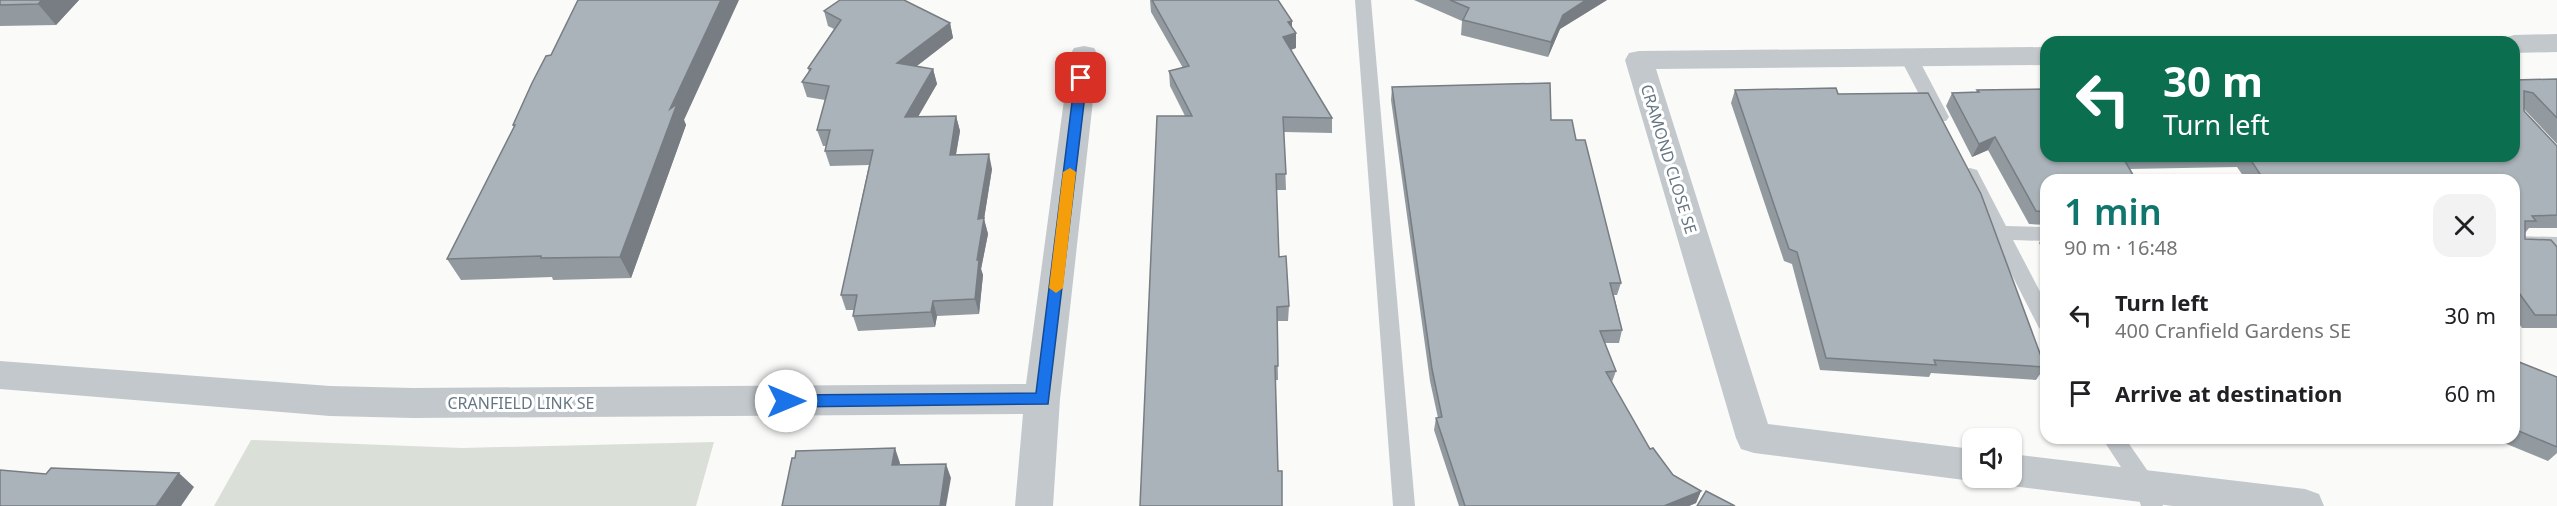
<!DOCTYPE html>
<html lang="en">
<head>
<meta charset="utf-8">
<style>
  body { margin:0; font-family:"Noto Sans",sans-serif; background:#f2f2f2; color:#202124; height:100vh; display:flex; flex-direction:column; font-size:22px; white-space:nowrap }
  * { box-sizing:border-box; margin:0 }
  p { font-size:20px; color:#757577 }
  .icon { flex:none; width:33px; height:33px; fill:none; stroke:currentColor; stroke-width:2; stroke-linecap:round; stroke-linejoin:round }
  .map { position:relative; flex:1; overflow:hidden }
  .drawer { position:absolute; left:2040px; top:174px; width:480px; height:270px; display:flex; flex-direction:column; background:#fff; border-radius:18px; box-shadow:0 2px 4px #0004 }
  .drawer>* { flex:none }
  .hud { position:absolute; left:2040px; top:36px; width:480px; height:126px; border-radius:18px; box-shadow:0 2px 4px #0004; background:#0b6e4f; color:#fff; overflow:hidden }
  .controls { position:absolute; left:1962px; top:428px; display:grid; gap:12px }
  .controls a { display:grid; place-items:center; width:60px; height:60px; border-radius:12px; background:#fff; box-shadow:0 2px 4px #0004; font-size:30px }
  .pin { position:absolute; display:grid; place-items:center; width:51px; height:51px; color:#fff; margin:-26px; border-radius:12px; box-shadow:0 3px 9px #0006 }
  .me { position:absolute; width:66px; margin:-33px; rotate:90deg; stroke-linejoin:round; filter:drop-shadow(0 0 4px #0008) }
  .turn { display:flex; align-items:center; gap:21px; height:126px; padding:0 24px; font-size:27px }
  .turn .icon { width:78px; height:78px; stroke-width:2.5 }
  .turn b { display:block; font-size:42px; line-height:51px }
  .round { display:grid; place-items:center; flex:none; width:63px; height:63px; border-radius:18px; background:#f2f2f2 }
  .overview { display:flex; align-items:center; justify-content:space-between; height:102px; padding:0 24px }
  h1 { font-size:36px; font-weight:600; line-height:45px; color:#0f766e }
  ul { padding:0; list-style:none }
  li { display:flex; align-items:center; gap:18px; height:78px; padding:0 24px }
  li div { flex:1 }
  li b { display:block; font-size:22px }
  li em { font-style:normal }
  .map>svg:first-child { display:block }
  .green { fill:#dadfd7 }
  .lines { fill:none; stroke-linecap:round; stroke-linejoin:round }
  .lane { fill:#c3c8cc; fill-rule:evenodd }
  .street { fill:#c3c8cc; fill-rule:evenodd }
  .wall { fill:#929a9f }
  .shaded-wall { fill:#777d82 }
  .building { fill:#aab3b9; stroke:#777d82; stroke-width:1.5 }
  .route { fill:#1a73e8; stroke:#114b97; stroke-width:1.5 }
  .slow { fill:#f59e0b }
  .labels { text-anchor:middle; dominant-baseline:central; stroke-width:6; stroke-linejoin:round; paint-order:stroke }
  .street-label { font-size:16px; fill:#657683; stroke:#fff }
</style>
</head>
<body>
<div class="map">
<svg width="2557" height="506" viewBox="0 0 2557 506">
  <rect width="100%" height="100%" fill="#fafaf8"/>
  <!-- green -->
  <polygon class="green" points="251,440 462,448 714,442 696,506 214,506"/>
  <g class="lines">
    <!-- lane -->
    <g class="lane">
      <polygon points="1355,0 1371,0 1415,506 1393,506"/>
      <polygon points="1909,52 1915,54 1918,58 1949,117 1946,121 1934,121 1931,117 1900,58 1903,54"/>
      <polygon points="1970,168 1977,170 2006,226 2046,227 2046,241 2013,240 2046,303 2046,330 2039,328 1961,175 1963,170"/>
      <polygon points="2514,236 2557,237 2557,251 2514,250"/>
      <polygon points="2102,438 2125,438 2154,480 2163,506 2141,506 2136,490"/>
    </g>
    <!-- street -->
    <g class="street">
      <polygon points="2557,34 2557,52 2514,53 2514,42 2501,42 2504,38 2514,35"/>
      <polygon points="1084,46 1094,48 1098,55 1060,399 1053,506 1015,506 1023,414 413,418 330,416 0,389 0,361 330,386 413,388 1026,384 1070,55 1074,48"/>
      <polygon points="2046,47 2046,65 1656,69 1768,424 1972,449 1972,477 1983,477 1972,481 1754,453 1741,449 1736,438 1625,60 1629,53 1639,51"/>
      <polygon points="2012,454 2305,489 2319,494 2324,506 2173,506 2012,486 1999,481 1997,477 2012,477"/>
    </g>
  </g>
  <!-- wall -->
  <g class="wall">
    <polygon points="0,0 79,0 56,25 0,26"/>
    <polygon points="1150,0 1278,0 1292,21 1292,28 1296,33 1296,48 1291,50 1332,118 1332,133 1284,132 1286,190 1276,190 1279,257 1289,306 1288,321 1277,321 1278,380 1275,380 1278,471 1282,506 1185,116 1170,86 1169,71 1183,68 1151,12"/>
    <polygon points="1414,0 1607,0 1560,29 1548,57 1461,35 1462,21"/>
    <polygon points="824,11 950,23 953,38 917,66 933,69 937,84 918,117 956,116 960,131 956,155 992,169 984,219 988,234 981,269 983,275 979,314 937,316 935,327 858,331 853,316 854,310 846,310 841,295 869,165 830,166 825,151 826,146 823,146 817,130 825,100 807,97 802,82 809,72 808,68 834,29 828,26"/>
    <polygon points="551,55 684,120 686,125 631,278 553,280 552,277 461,280 447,259 514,127 513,125"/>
    <polygon points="2557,79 2557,144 2524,109 2524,111 2557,146 2557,228 2529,228 2525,233 2525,239 2557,247 2557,328 2522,328 2514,317 2514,180 2246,180 2237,167 2129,169 2046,180 2046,225 2029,224 1988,150 1972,157 1946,106 1952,93 1976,92 1977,90 2046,156 2514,156 2514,80"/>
    <polygon points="1392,87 1551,120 1576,140 1621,283 1617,295 1614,295 1622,330 1619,343 1605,343 1616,371 1612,382 1650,449 1673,475 1701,491 1696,503 1689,506 1459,506 1434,430 1436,418 1438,418 1430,381 1391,100"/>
    <polygon points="1735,90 1838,94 2045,367 2036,380 1931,373 1929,377 1820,370 1792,264 1784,261 1731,103"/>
    <polygon points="2046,231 2046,256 2039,243"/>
    <polygon points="2514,360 2557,387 2557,453 2548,461 2492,438 2514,438"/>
  </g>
  <!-- shaded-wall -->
  <g class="shaded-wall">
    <polygon points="42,0 79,0 56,25 38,4"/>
    <polygon points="721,0 739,0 684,120 686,125 631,278 620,257 670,109"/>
    <polygon points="1586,0 1607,0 1560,29 1548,57 1551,42 1563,15"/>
    <polygon points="1292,21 1292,34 1296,33 1296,48 1283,52 1283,37 1288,22"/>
    <polygon points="950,23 953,38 901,78 897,63"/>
    <polygon points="933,69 937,84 909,132 905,117"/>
    <polygon points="956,116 960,131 953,170 950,155"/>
    <polygon points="1995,137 1988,150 1972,157 1979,144"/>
    <polygon points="989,154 992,169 984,219 988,234 981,269 983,275 979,314 975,299 978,219"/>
    <polygon points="933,301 937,316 935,327 931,312"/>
    <polygon points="895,448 900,463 897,479 892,465"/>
    <polygon points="946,464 951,478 946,506 940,506"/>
    <polygon points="179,473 194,487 181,506 156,506"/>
    <polygon points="1701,491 1696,503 1689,506 1664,506"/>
  </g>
  <!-- building -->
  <g class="building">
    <polygon points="0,0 42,0 38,4 0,5"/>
    <polygon points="578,0 721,0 670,109 677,104 620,257 541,258 541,256 447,259 515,125 513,125 532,83 546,56 551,55"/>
    <polygon points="840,0 904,0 950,23 897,63 933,69 905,117 956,116 950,155 989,154 978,219 984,218 977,260 979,260 975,299 933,301 931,312 853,316 857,295 841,295 873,150 825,151 830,130 817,130 829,86 802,82 811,69 808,68 841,20 824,11"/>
    <polygon points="1152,0 1278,0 1292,21 1288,22 1296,33 1283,37 1332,118 1283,117 1286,174 1276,174 1279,257 1286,256 1289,306 1277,307 1278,366 1275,366 1278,471 1282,471 1282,506 1140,506 1157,116 1192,116 1169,71 1189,66"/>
    <polygon points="1450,0 1586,0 1563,15 1551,42 1463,20 1469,8"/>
    <polygon points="2557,79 2557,118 2533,93 2524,91 2524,111 2557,146 2557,215 2532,216 2536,221 2525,221 2525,239 2551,240 2557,247 2557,315 2535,315 2514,286 2514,180 2264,180 2248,156 2514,156 2514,80"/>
    <polygon points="1550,83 1551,120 1572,120 1576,140 1585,140 1621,283 1610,283 1622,330 1600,331 1616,371 1606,372 1650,449 1653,448 1673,475 1701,491 1664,506 1465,506 1436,418 1442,417 1432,369 1392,87"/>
    <polygon points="1836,88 1838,94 1928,93 1981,194 2045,367 1934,360 1936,365 1826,358 1797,252 1789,249 1735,90"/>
    <polygon points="2046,89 2046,156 2122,156 2136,180 2046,180 2046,212 2036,211 1995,137 1979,144 1952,93 1979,92 1977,90"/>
    <polygon points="2514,360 2557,377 2557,447 2514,429"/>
    <polygon points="895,448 892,465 946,464 940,506 782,506 792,458 795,458 796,451"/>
    <polygon points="51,468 179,473 156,506 0,506 0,470 46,474"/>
    <polygon points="1706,491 1735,506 1697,506"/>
  </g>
  <!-- route -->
  <polygon class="route" points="1081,74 1087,78 1048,404 786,407 781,405 778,401 781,397 786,395 1036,393 1075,78"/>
  <!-- slow -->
  <polygon class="slow" points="1070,168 1076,172 1063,288 1056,293 1049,288 1063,172"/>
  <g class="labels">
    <!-- street labels -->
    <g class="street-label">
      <text transform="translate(1669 159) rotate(73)">CRAMOND CLOSE SE</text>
      <text x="521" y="403">CRANFIELD LINK SE</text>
    </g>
  </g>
</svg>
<div class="controls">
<a><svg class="icon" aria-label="sound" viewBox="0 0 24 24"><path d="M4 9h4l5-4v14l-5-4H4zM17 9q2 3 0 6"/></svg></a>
</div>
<div class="pin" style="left:1081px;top:78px;background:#d93025"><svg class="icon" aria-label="arrive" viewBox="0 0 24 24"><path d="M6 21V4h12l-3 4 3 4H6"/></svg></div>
<svg class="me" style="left:786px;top:401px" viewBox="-20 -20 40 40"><circle r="19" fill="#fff"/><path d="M0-13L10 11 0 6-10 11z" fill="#1a73e8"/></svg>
<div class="hud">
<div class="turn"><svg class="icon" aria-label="left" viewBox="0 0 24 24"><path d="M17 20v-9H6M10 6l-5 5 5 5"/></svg><div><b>30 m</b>Turn left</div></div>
</div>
<section class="drawer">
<div class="overview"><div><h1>1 min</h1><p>90 m · 16:48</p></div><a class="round"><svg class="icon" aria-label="close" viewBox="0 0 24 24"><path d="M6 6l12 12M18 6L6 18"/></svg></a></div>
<ul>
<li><svg class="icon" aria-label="left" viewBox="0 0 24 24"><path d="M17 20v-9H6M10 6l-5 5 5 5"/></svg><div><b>Turn left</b><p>400 Cranfield Gardens SE</p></div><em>30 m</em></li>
<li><svg class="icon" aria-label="arrive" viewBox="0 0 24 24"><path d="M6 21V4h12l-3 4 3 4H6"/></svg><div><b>Arrive at destination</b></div><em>60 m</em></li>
</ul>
</section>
</div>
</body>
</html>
